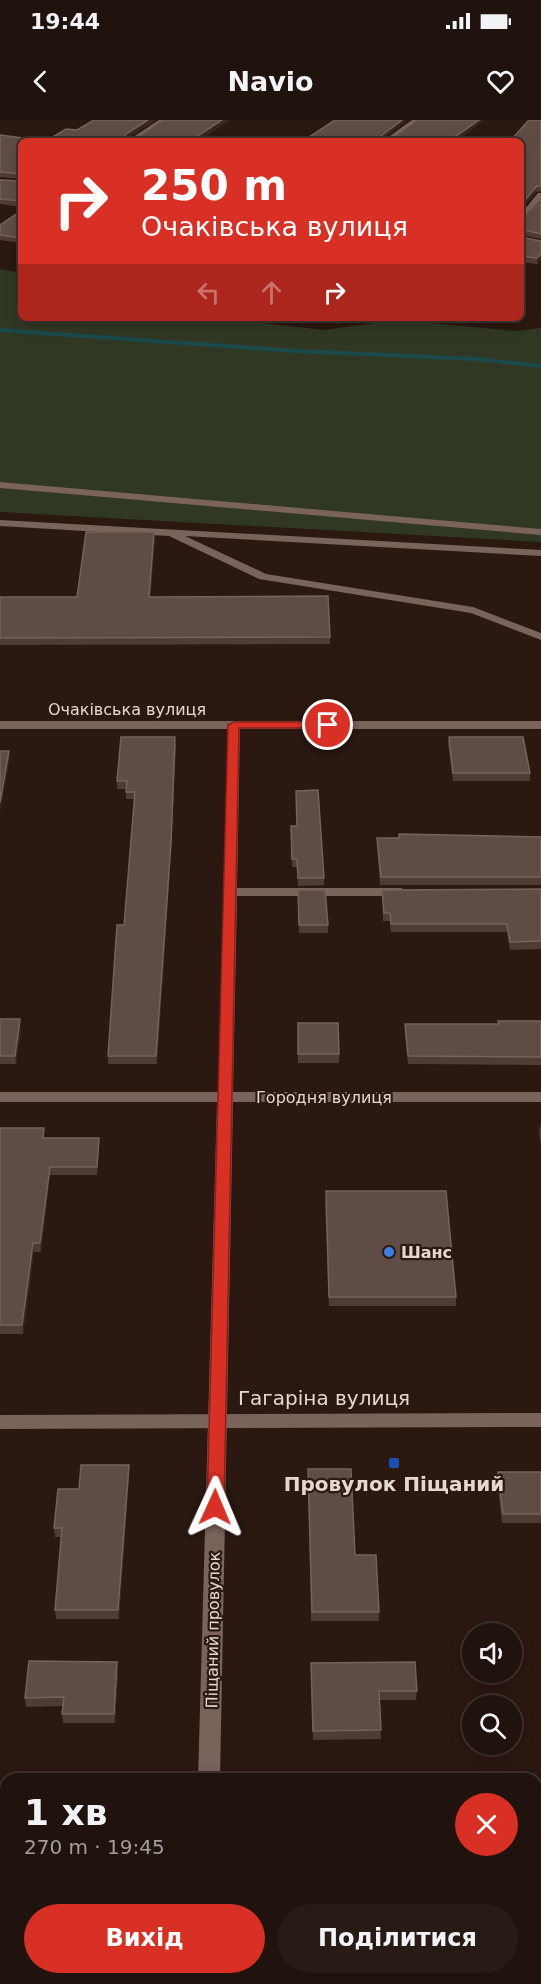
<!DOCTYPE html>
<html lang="uk">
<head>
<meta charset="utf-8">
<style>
  body { margin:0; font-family:"DejaVu Sans",sans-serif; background:#281b16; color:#f1f3f6; height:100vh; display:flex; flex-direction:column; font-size:22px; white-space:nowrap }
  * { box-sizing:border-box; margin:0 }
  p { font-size:20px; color:#a29e9d }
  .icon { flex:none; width:33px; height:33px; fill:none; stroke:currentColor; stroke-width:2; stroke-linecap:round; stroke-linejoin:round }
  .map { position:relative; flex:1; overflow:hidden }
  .panel { position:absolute; left:0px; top:1653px; width:542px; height:212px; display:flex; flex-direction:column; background:#20120d; border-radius:18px 18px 0 0; box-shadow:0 3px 15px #0003,0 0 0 2px #3d322e }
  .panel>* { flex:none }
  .banner { position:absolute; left:18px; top:18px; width:506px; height:183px; border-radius:9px; box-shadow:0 3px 15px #0003,0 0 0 2px #3d322e; background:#d93025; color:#fff; overflow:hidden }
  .buttons { position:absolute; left:462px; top:1503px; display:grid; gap:12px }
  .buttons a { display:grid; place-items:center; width:60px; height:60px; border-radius:50%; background:#20120d; box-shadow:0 3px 15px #0003,0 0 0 2px #3d322e; font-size:30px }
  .pin { position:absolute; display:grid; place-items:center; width:51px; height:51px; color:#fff; margin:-26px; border:3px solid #fff; border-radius:50%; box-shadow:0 2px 6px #0007 }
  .me { position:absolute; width:66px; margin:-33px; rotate:1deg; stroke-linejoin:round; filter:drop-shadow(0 0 4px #0008) }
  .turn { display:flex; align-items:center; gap:21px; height:126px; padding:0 24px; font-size:27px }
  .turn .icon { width:78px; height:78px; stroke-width:2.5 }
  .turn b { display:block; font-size:42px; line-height:51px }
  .lanes { display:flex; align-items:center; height:57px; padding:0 24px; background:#0003; justify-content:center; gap:30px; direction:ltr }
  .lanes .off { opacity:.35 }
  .round { display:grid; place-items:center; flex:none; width:63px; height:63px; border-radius:32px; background:#281b16 }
  .headline { display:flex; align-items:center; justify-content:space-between; height:102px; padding:0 24px }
  h1 { font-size:36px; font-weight:800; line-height:45px }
  .action { display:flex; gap:12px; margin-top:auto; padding:12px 24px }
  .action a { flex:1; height:69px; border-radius:36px; background:#d93025; color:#fff; font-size:24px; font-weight:800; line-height:69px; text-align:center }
  .action a+a { background:#281b16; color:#f1f3f6 }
  .status { display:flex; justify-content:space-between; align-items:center; height:42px; padding:0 30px; background:#20120d; direction:ltr }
  .status svg { height:16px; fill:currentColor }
  header { display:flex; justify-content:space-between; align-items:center; height:78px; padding:0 24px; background:#20120d; font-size:27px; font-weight:800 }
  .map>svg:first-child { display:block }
  .green { fill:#303723 }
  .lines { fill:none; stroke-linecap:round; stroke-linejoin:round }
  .stream { fill:#1a4a4d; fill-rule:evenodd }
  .service { fill:#79635a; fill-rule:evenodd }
  .minor { fill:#79635a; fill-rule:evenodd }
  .tertiary { fill:#79635a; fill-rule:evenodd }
  .wall { fill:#4f3c34 }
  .shaded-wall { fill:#3a261f }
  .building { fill:#5f4d45; stroke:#74625b; stroke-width:1.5 }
  .route { fill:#d93025; stroke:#8d1f18; stroke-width:1.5 }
  .shop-dot { fill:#3f7fe0; stroke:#2a1811; stroke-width:2 }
  .transit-dot { fill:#1a4fb4; stroke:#2a1811; stroke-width:2 }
  .labels { text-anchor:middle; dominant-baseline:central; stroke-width:4.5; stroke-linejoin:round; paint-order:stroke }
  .street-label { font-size:16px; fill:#e5d8d3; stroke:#2a1811 }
  .poi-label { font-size:16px; font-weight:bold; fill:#e5d8d3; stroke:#2a1811; text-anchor:start }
  .near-street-label { font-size:20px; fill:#e5d8d3; stroke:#2a1811 }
  .near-poi-label { font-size:20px; font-weight:bold; fill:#e5d8d3; stroke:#2a1811 }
</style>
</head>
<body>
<div class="status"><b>19:44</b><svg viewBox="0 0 49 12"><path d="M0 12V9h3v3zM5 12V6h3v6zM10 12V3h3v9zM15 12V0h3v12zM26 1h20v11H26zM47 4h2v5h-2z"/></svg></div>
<header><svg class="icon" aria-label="back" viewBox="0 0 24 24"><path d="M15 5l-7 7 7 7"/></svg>Navio<svg class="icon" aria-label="heart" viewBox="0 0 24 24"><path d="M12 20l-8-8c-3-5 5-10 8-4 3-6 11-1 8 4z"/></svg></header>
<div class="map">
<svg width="541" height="1864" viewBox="0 0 541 1864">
  <rect width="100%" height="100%" fill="#2a1811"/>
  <!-- green -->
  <polygon class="green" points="0,149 21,153 21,198 217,198 324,210 397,200 515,211 541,208 541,422 0,392"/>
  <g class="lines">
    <!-- stream -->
    <polygon class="stream" points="0,208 296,229 476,237 541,244 541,248 476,241 296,233 0,212"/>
    <!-- service -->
    <g class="service">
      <polygon points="0,362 541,409 541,415 0,368"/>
      <polygon points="0,400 541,430 541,436 185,416 266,454 473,487 541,513 541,520 471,493 259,459 169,416 0,406"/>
    </g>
    <!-- minor -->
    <g class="minor">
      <polygon points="159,0 167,0 136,21 127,21"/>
      <polygon points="412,0 420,0 392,21 383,21"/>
      <polygon points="538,73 541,73 541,80 520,103 520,95"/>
      <polygon points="0,601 541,601 541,609 240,609 237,768 401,768 408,772 401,776 237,776 233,972 541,972 541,982 233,982 220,1659 198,1659 217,982 0,982 0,972 218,972 228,609 0,609"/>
      <polygon points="541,1826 541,1848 536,1848 536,1827"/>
      <rect x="0" y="1828" width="6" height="22"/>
      <rect x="193" y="1858" width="24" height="6"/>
    </g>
    <!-- tertiary -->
    <polygon class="tertiary" points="541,1293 541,1307 0,1309 0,1295"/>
  </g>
  <!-- wall -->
  <g class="wall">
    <polygon points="94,0 156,0 128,18 137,18 162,0 230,0 198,21 21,21 21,59 0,57 0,15 46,21 77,10"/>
    <polygon points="541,0 541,71 536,72 520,91 520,21"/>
    <polygon points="0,60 21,61 21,87 0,84"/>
    <polygon points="541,78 541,119 520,115 520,100"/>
    <polygon points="21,91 21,123 0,120 0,105"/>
    <polygon points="520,117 541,121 541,139 537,144 520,142"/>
    <polygon points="155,419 150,477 330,517 330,524 0,525 0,477 77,477"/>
    <polygon points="449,617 530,653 530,661 453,661 448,624"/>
    <polygon points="176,624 171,731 157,944 108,944 108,936 124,805 134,679 126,679 126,669 117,669 117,661"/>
    <polygon points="291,714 324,758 324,765 298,766 297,747 292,747"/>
    <polygon points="541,716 541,765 380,765 377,725 377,718"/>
    <polygon points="541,769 541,829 510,830 507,812 391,812 390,801 383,801 382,770"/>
    <polygon points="298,770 328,805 328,813 299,813"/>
    <polygon points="0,899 21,908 16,944 0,944"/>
    <polygon points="498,901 541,901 541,945 408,944 405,913 405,904 498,904"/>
    <polygon points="298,903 339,934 339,943 298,943"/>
    <polygon points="540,1005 541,1005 541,1026 539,1013"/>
    <polygon points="0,1008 45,1018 99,1026 97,1055 50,1055 41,1132 34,1132 23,1214 0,1214"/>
    <polygon points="325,1080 456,1177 456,1186 329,1186"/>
    <polygon points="129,1345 129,1354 119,1499 56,1499 55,1490 62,1417 55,1417 54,1408"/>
    <polygon points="498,1352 541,1352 541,1403 502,1403 497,1360"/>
    <polygon points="308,1358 355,1435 379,1492 379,1501 311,1501"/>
    <polygon points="117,1542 118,1551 115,1603 63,1603 62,1594 63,1586 26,1587 25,1578"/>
    <polygon points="311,1552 417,1571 416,1580 379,1580 381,1619 313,1620"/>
    <polygon points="539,1678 541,1678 541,1716 538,1687"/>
  </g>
  <!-- shaded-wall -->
  <g class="shaded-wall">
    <polygon points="148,0 156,0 126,19 125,21 126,14"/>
    <polygon points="222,0 230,0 198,21 190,21"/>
    <polygon points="402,0 408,0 381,21 381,16"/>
    <polygon points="479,0 485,0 456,21 449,21"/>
    <polygon points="537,66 536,72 520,91 520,86"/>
    <polygon points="541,134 541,139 537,144 537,138"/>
    <polygon points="154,412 155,419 150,484 149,477"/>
    <polygon points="175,617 171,731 157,944 156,936"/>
    <polygon points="9,631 10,638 0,693 0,682"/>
    <polygon points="20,899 21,908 16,944 15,936"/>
    <polygon points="50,1047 50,1055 41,1132 40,1123"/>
    <polygon points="33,1123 34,1132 23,1214 22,1205"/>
    <polygon points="129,1345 129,1354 119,1499 118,1490"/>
    <polygon points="117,1542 118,1551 115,1603 114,1594"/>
  </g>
  <!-- building -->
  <g class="building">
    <polygon points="94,0 148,0 126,14 125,17 137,18 162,0 222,0 190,21 21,21 21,54 0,52 0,15 46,21 66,9 77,10"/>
    <polygon points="335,0 402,0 381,16 383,18 392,18 417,0 479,0 449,21 303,21"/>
    <polygon points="529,0 541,0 541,66 537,66 520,86 520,21 510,21"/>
    <polygon points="0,60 21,61 21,81 0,79"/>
    <polygon points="541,78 541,114 520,109 520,100"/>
    <polygon points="21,91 21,118 0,115 0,105"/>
    <polygon points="520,117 541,121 541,134 537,138 520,136"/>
    <polygon points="86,412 154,412 149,477 328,476 330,517 0,518 0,477 77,477"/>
    <polygon points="121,617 175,617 171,723 156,936 108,936 117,805 124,805 135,672 126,672 127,661 117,661"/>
    <polygon points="449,617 523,617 530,653 453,653"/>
    <polygon points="0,631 9,631 0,682"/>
    <polygon points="318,670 324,758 298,758 297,739 292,739 291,706 297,706 296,671"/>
    <polygon points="399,714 541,717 541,757 381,757 377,718 399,718"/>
    <polygon points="541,769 541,821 510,822 507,804 391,804 390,793 384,793 382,770"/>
    <polygon points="298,770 325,770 328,805 299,805"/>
    <polygon points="0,899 20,899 15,936 0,936"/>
    <polygon points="498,901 541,901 541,937 408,936 405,904 499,904"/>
    <polygon points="298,903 338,903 339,934 298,934"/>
    <polygon points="0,1008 44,1008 43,1018 99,1018 97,1047 50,1047 40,1123 33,1123 22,1205 0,1205"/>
    <polygon points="326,1071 446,1071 456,1177 329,1177"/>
    <polygon points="81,1345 129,1345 118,1490 55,1490 62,1408 54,1408 58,1369 79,1369"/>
    <polygon points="308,1349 351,1349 355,1435 376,1435 379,1492 312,1492"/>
    <polygon points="498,1352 541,1352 541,1394 503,1394"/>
    <polygon points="29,1541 117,1542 114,1594 62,1594 64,1577 25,1578"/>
    <polygon points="415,1542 417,1571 379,1571 381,1610 313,1611 311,1543"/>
    <polygon points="539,1678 541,1678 541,1697"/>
  </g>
  <!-- route -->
  <polygon class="route" points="234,602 328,602 334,605 328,608 239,608 224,1387 221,1392 215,1393 209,1392 207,1387 228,605"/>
  <!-- markers -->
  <circle class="shop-dot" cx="389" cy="1132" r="6"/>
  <rect class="transit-dot" x="388" y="1337" width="12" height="12" rx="3"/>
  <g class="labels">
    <!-- street labels -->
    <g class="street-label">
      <text x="127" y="589">Очаківська вулиця</text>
      <text x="324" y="977">Городня вулиця</text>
      <text transform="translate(213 1510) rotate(-89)">Піщаний провулок</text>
    </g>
    <!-- poi labels -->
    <g class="poi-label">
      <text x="401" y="1132">Шанс</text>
    </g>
    <!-- near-street labels -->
    <g class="near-street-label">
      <text x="324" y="1278">Гагаріна вулиця</text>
    </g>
    <!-- near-poi labels -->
    <g class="near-poi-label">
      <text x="394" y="1364">Провулок Піщаний</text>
    </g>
  </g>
</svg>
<div class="buttons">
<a><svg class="icon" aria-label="sound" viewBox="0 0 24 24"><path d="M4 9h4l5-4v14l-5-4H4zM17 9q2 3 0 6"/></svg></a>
<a><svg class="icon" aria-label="search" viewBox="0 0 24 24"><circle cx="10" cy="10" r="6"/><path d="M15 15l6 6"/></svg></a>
</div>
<div class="pin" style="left:328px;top:605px;background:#d93025"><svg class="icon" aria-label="arrive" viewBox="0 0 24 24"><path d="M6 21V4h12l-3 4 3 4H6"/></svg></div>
<svg class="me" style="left:215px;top:1387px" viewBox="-20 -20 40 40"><path d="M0-17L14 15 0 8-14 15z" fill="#d93025" stroke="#fff" stroke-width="4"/></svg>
<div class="banner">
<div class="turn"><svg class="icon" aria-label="right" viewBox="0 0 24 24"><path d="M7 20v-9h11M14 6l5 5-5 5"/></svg><div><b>250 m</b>Очаківська вулиця</div></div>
<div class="lanes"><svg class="icon off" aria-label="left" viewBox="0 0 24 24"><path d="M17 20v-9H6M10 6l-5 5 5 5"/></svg><svg class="icon off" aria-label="ahead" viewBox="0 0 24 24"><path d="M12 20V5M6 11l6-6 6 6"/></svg><svg class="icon" aria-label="right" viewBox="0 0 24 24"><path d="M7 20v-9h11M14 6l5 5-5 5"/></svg></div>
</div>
<section class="panel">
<div class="headline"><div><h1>1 хв</h1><p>270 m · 19:45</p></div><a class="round" style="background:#d93025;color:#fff"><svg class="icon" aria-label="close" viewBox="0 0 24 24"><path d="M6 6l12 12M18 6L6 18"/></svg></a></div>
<div class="action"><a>Вихід</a><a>Поділитися</a></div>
</section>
</div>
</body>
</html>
